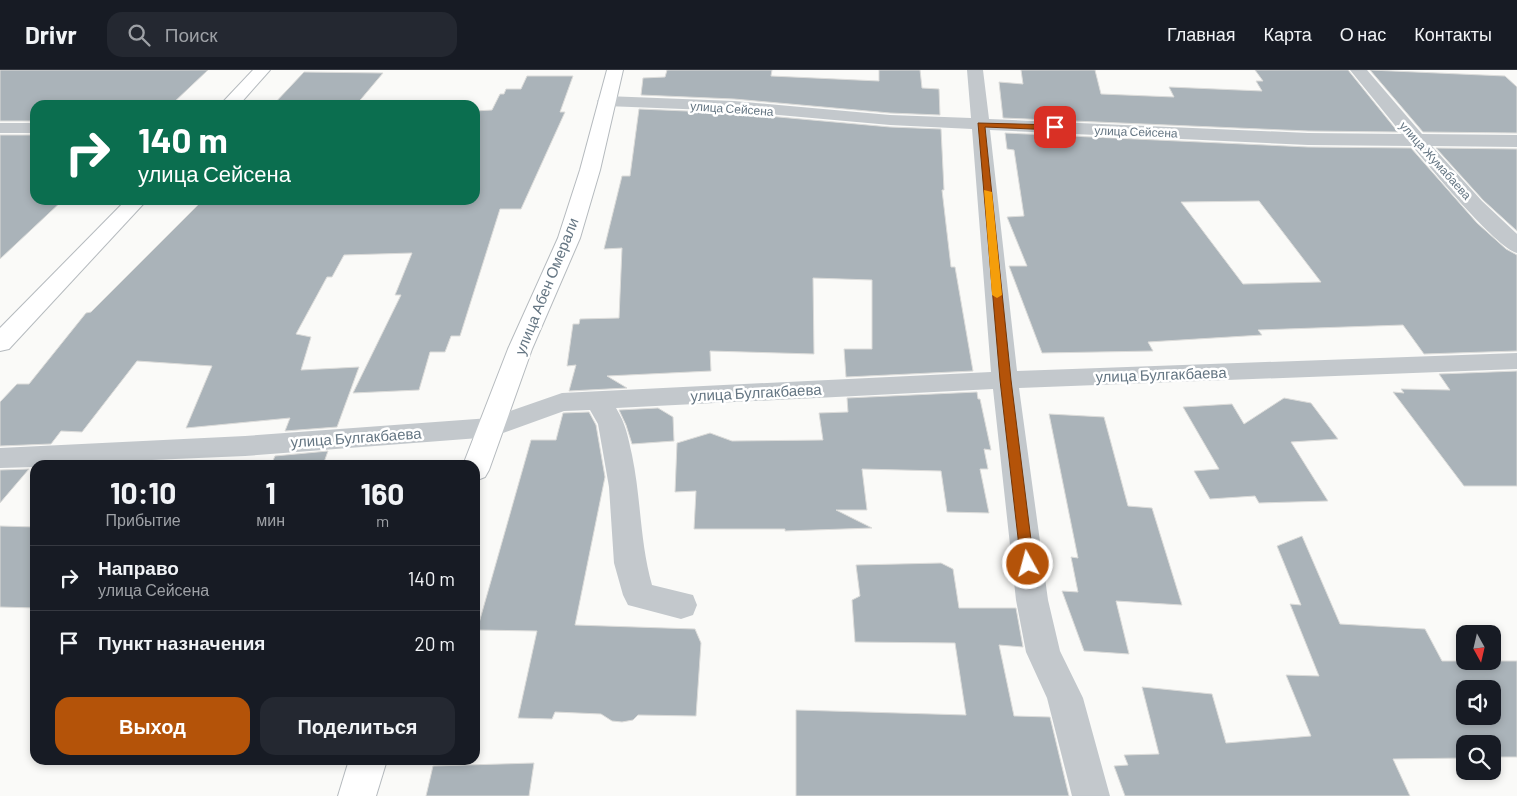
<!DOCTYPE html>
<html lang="ru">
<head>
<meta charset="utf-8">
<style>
  body { margin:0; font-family:Barlow,sans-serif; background:#242831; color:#f1f3f6; height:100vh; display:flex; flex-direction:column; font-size:19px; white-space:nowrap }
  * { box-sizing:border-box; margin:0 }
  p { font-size:16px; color:#9ea1a6 }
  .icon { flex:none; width:28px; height:28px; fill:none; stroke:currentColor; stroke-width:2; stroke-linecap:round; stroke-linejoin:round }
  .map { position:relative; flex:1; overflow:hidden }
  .details { position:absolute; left:30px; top:390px; width:450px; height:305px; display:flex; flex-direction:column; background:#171b24; border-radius:15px; box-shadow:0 2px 8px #0003 }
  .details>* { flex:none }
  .top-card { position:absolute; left:30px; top:30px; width:450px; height:105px; border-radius:15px; box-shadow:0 2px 8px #0003; background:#0b6e4f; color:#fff; overflow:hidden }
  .needle { width:32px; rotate:172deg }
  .tools { position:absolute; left:1456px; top:555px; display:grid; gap:10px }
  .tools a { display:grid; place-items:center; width:45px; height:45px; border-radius:10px; background:#171b24; box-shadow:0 2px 8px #0003; font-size:25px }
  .pin { position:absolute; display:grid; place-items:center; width:42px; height:42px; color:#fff; margin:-21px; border-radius:10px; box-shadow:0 2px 8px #0006 }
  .me { position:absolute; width:55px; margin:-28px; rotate:353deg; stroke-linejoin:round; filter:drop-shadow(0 0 4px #0008) }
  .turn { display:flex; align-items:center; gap:18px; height:105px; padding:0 25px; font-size:22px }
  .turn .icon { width:65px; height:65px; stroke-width:2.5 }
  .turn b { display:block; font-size:35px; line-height:42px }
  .eta { display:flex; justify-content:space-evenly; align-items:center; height:85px; text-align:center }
  .eta b { font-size:30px; font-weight:700; line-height:35px }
  .action { display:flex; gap:10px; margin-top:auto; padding:10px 25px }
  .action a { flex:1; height:58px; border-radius:15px; background:#b45309; color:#fff; font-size:20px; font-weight:700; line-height:58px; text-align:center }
  .action a+a { background:#242831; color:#f1f3f6 }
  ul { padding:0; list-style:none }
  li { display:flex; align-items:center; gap:15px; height:65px; padding:0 25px; border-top:1px solid #363941 }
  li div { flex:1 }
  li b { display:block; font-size:19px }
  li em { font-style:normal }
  header { display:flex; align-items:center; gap:30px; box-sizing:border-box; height:70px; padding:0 25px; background:#171b24; border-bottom:1px solid #363941 }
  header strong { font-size:24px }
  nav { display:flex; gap:28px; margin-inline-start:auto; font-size:18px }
  .search { width:350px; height:45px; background:#242831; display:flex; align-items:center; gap:12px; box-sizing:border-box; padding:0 18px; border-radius:15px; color:#9ea1a6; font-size:19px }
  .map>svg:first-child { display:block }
  .building { fill:#aab3b9; stroke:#dcdcda; fill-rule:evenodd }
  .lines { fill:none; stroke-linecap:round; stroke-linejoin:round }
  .major-casing { stroke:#b5babe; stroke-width:2 }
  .minor { fill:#c3c8cc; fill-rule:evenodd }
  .major { fill:#fff; fill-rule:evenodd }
  .route { fill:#b45309; stroke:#753606 }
  .slow { fill:#f59e0b }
  .labels { text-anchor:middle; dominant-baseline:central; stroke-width:5; stroke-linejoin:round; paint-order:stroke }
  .far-street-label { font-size:12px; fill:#657683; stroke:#fff }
  .street-label { font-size:15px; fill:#657683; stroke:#fff }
</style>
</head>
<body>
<header>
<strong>Drivr</strong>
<div class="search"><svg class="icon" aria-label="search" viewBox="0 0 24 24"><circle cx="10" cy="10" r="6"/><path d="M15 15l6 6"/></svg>Поиск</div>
<nav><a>Главная</a><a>Карта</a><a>О нас</a><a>Контакты</a></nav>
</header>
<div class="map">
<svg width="1517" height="726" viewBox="0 0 1517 726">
  <rect width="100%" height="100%" fill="#fafaf8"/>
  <!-- building -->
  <g class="building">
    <polygon points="0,0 208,0 172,34 62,32 58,35 35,35 35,51 0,51"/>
    <polygon points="667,0 772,0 771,6 879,11 879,0 920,0 922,18 939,19 940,45 890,43 734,29 641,25 643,8 665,7"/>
    <polygon points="1021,0 1095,0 1101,24 1174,27 1169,17 1262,21 1256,11 1263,11 1255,0 1348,0 1398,62 1308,61 1003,48 999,12 1023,14"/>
    <polygon points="1370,0 1505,6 1517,17 1517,63 1423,62"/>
    <polygon points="304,2 383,3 356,35 273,35"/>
    <polygon points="527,6 573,6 560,42 565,42 521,139 500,139 460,266 451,266 445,282 430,282 419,320 353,323 401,225 395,225 412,183 344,185 332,207 327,207 296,264 311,267 301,300 359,297 337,357 285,361 290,348 186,358 212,296 137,291 82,362 61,361 51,374 0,376 0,332 17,314 29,314 86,243 91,242 203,130 475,130 475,41 492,40 500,24 504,24 506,19 521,19"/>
    <polygon points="639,39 734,43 890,57 941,59 944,120 942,120 951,197 955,197 973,301 846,307 844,279 872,279 872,210 813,208 814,284 710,281 711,301 607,306 627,318 569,321 576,295 567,296 573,254 579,254 580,249 619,248 622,178 604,179 622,106 630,106"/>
    <path d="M1005 63 1308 77 1411 78 1477 153 1506 179 1517 185V281L1424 284 1403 255 1258 260 1262 265 1148 272 1153 281 1042 283 1009 196H1027L1007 147 1024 146 1014 80 1007 79ZM1259 131 1321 212 1243 214 1181 132Z"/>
    <polygon points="0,65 35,65 35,130 63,130 0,189"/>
    <polygon points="1436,78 1517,79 1517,161 1483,130"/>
    <polygon points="1517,301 1517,416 1464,416 1393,322 1404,323 1401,319 1450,320 1439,304"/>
    <polygon points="977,322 978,329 980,329 991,380 984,379 988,399 980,399 989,443 947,442 941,401 862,399 867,440 836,440 872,458 785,461 785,459 694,459 696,421 675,422 677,373 710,363 732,371 823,370 819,343 848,342 847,328"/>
    <polygon points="1284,328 1311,333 1338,369 1291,372 1328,431 1259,433 1255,426 1210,429 1194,401 1219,399 1183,337 1232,334 1244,354"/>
    <polygon points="658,338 673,347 674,371 632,374 626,355 619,340"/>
    <polygon points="589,342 596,355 605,407 575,555 695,559 701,573 696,646 638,645 633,650 622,652 612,651 601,644 555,642 552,649 518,648 537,561 477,560 531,370 556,370 563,343"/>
    <polygon points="1049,344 1104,347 1128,436 1152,438 1182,535 1116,531 1129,584 1084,581 1062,521 1078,522 1071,487 1078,488"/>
    <polygon points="328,381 323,395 271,395 275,386"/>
    <polygon points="29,399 0,433 0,400"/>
    <polygon points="0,456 35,457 35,538 0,537"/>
    <path d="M1302 466 1340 554 1425 559 1442 591H1517V687H1492V674H1465V688L1393 689 1410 726H1125L1114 696 1128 695 1124 685 1159 684 1142 617 1212 624 1226 673 1311 666 1286 605 1319 606 1290 534 1301 535 1277 476ZM1465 619H1492V646H1465Z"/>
    <polygon points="941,493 953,499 959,538 1016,538 1023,577 999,575 1014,646 1050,647 1069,726 796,726 796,640 966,645 955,573 855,572 852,530 860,526 856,495"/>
    <polygon points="534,693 529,726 426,726 433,696"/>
  </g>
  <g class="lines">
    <!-- major casing -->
    <g class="major-casing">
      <g id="major">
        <polygon points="253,0 270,0 239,35 220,35"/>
        <polygon points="607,0 623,0 600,100 580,168 532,279 489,400 485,407 475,411 475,395 463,395 508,279 558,168 580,100"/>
        <polygon points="126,130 147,130 9,279 0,281 0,258"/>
        <polygon points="349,690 387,690 376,726 338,726"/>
      </g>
    </g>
    <!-- minor -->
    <g class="minor">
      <path d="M967 0H983L989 49 1308 63 1402 64 1350 0H1367L1422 64 1517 65V77L1432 76 1482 131 1517 164V183C1495 177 1430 97 1412 76L1308 75 990 60 1017 301 1517 283V299L1019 318 1048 530 1060 581 1083 628 1110 726H1072L1047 628 1026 582 1016 530 993 319 616 338C626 354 628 367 632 385 641 428 640 473 652 515L693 525 697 535 693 545 681 549 628 535 623 525 614 493 609 417 598 354 590 340 564 341 492 367 245 386 35 395V397L0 398V378L245 366 490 348 562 323 991 302 972 59 890 55 734 41 606 36 600 35 597 31 600 27 606 26 734 31 890 45 971 48Z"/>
      <rect x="0" y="53" width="35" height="10"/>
    </g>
    <!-- major -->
    <use href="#major" class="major"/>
  </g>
  <!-- route -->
  <polygon class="route" points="978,53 1055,55 1059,57 1055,60 985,57 1011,310 1034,494 1032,497 1028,499 1023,497 1021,494 1000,310"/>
  <!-- slow -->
  <polygon class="slow" points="984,120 992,122 1002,225 997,228 992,225"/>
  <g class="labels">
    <!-- far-street labels -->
    <g class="far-street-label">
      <text transform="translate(732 38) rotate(4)">улица Сейсена</text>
      <text transform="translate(1136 61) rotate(2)">улица Сейсена</text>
      <text transform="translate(1436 90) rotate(48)">улица Жумабаева</text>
    </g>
    <!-- street labels -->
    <g class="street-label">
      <text transform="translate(546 216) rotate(-68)">улица Абен Омерали</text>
      <text transform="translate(1161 304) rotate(-2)">улица Булгакбаева</text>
      <text transform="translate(756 322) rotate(-3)">улица Булгакбаева</text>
      <text transform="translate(356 367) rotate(-4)">улица Булгакбаева</text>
    </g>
  </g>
</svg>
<div class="tools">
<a><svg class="needle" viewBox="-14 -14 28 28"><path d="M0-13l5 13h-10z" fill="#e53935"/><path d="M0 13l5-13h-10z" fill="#9ea1a6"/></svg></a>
<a><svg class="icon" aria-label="sound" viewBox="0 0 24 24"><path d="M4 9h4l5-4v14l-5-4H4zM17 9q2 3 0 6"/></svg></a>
<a><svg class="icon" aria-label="search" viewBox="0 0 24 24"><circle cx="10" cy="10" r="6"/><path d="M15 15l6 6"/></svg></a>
</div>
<div class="pin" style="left:1055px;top:57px;background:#d93025"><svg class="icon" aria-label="arrive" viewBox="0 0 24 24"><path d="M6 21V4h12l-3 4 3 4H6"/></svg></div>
<svg class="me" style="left:1028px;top:494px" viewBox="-20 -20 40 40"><circle r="17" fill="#b45309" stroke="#fff" stroke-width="3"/><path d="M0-11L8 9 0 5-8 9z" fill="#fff"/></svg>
<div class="top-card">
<div class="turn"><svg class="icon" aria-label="right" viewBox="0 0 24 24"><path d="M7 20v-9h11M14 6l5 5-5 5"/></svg><div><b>140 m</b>улица Сейсена</div></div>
</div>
<section class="details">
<div class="eta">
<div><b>10:10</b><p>Прибытие</p></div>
<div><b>1</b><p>мин</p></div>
<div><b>160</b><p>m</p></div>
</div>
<ul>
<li><svg class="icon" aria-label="right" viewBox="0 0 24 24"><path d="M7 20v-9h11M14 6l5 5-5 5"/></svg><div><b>Направо</b><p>улица Сейсена</p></div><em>140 m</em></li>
<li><svg class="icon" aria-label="arrive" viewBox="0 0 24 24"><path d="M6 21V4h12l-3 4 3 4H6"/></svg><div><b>Пункт назначения</b></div><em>20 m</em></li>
</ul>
<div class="action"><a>Выход</a><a>Поделиться</a></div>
</section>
</div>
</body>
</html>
